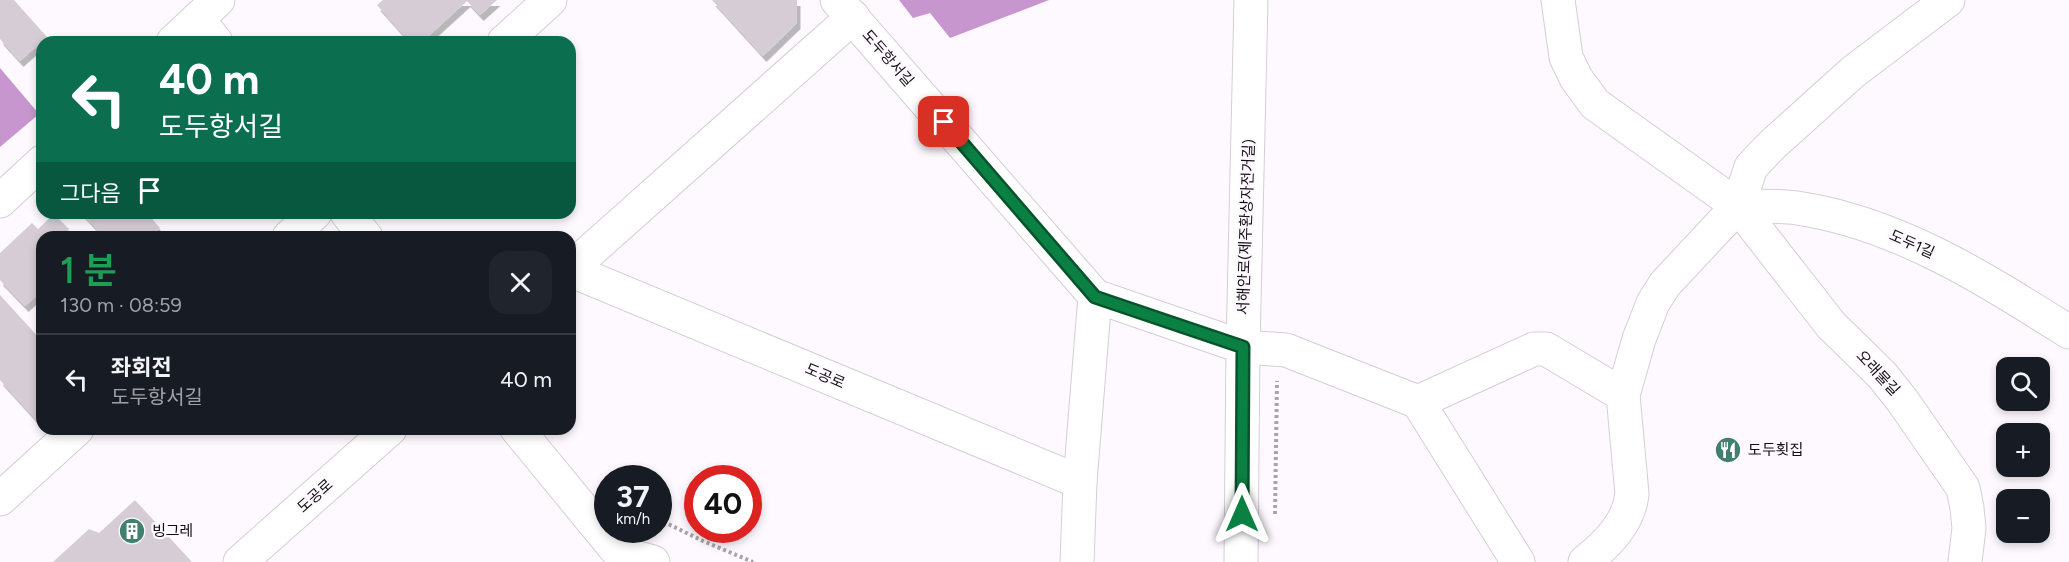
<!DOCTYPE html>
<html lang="ko">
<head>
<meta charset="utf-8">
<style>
  body { margin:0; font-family:Figtree,"Noto Sans KR",sans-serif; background:#20242c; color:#f1f3f6; height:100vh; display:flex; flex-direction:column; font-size:22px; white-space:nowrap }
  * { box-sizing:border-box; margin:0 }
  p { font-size:20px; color:#9ea1a6 }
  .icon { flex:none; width:33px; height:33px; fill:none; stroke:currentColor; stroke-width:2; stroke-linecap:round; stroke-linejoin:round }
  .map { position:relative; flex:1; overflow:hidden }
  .panel { position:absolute; left:36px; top:231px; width:540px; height:204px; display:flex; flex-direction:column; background:#171b24; border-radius:18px; box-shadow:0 3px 9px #0003 }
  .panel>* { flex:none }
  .guide { position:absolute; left:36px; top:36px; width:540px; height:183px; border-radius:18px; box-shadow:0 3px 9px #0003; background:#0b6e4f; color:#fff; overflow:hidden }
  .buttons { position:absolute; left:1996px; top:357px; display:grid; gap:12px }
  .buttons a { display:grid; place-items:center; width:54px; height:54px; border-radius:12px; background:#171b24; box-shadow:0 3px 9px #0003; font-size:30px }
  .speed { position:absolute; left:594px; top:465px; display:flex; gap:12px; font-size:30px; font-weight:700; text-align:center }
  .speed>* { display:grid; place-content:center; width:78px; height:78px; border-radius:50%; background:#171b24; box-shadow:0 3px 9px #0003; line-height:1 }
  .speed small { font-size:15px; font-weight:400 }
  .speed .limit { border:9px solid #d22; background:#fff; color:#111 }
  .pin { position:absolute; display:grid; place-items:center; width:51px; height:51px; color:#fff; margin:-26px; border-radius:12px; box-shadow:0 3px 9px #0006 }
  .me { position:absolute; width:66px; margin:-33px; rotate:0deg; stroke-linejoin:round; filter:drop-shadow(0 0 4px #0008) }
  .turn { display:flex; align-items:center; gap:21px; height:126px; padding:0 24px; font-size:27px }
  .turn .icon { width:78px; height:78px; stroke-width:2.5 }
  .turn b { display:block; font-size:42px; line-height:51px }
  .then { display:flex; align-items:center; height:57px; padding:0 24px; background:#0003; gap:12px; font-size:22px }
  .round { display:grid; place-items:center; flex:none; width:63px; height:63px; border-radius:18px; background:#20242c }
  .summary { display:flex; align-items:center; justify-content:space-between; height:102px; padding:0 24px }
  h1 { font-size:36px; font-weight:600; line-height:45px; color:#1e9e55 }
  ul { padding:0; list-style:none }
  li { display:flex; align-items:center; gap:18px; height:90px; padding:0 24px; border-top:2px solid #363941 }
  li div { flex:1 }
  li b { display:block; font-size:22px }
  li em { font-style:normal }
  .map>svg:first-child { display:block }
  .water { fill:#c796ce }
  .building { fill:#d5ccd6; filter:url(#shadow) }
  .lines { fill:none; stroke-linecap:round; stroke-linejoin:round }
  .minor-casing { stroke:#d6cdd7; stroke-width:35 }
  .path { stroke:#a8a4a9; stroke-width:4; stroke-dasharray:3 3; stroke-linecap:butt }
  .minor { stroke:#fff; stroke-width:33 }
  .route-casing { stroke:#07532c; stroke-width:15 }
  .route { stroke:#0b8043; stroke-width:10 }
  .labels { text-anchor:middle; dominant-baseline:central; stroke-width:4.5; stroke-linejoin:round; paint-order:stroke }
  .street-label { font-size:15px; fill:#110e12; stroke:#fef9ff }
  .poi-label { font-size:15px; fill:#110e12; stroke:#fef9ff; text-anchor:start }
</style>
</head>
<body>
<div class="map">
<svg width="2069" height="562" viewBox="0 0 2069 562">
  <defs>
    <filter id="shadow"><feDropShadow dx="3.5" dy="6" stdDeviation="0" flood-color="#0004"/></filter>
  </defs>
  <rect width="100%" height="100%" fill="#fef9ff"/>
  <!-- water -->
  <g class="water">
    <polygon points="899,0 1049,0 950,38 930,13 913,18"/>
    <polygon points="0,68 39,114 0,147"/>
  </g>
  <!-- building -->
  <g class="building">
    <polygon points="0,0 14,0 47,37 20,61 0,39"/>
    <polygon points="383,0 497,0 480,15 467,1 422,42 410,42 377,5"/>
    <polygon points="712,0 797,0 797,23 763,56"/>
    <polygon points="82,213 147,213 160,228 150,237 104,237"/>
    <polygon points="54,214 69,229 61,237 42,237 42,291 25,306 0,280 0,253 32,223 38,229"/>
    <polygon points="0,295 42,341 42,424 41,425 0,380"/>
    <polygon points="135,500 192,562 53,562 89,529 99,533"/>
  </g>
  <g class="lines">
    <!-- minor casing -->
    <g class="minor-casing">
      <g id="minor">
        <polyline points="837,0 1095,296 1243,347 1286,350 1418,402 1534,349 1546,349 1623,395"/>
        <polyline points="1558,0 1566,57 1576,78 1595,104 1738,206 1831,325 1882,375 1902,400 1963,488 1967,508 1969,528 1965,562"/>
        <polyline points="198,19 216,42"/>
        <polyline points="173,42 218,0"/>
        <polyline points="504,42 550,0"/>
        <polyline points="0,201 42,162"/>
        <path d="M1738 206C1757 207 1778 205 1797 208 1898 223 1985 279 2069 332"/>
        <polyline points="347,213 366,237"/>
        <polyline points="289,237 315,213"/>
        <polyline points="570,269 853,17"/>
        <polyline points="570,270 1080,482"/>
        <polyline points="1418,402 1518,562"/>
        <polyline points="517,429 619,553 653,562"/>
        <polyline points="0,499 77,429"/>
        <polyline points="240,562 390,429"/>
        <polyline points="1077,562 1080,482 1095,296"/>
        <polyline points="1241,562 1243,347 1251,0"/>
        <path d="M1585 562C1607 544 1629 523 1632 494L1623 395 1639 339 1653 303 1665 284 1738 206 1751 167 1772 145 1853 72 1948 0"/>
      </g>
    </g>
    <!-- path -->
    <g class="path">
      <polyline points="1275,514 1277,381"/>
      <polyline points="658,519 703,541 753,562"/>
    </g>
    <!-- minor -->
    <use href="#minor" class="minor"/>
  </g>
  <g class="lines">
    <!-- route casing -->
    <g class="route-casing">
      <polyline id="route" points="944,122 1095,297 1243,347 1242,514"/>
    </g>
    <!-- route -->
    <use href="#route" class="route"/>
  </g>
  <!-- icons -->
  <defs>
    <g id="restaurant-disc" transform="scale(1.35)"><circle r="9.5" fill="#41806e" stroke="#fef9ff"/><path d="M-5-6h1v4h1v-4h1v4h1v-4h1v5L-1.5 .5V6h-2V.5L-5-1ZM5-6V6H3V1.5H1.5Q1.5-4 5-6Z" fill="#fff"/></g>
    <g id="building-disc" transform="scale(1.35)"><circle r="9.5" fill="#41806e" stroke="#fef9ff"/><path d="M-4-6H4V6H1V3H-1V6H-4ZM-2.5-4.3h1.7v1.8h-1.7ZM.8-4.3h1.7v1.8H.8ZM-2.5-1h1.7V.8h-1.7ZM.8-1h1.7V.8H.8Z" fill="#fff"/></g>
  </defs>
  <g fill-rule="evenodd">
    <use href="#restaurant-disc" x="1728" y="450"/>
    <use href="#building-disc" x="132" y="531"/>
  </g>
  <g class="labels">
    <!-- street labels -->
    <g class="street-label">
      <text transform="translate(888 58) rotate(49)">도두항서길</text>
      <text transform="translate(1246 227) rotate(-88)">서해안로(제주환상자전거길)</text>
      <text transform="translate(1912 244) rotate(24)">도두1길</text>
      <text transform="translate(1878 373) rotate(47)">오래물길</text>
      <text transform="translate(825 376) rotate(23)">도공로</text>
      <text transform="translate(315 496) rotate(-42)">도공로</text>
    </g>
    <!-- poi labels -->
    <g class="poi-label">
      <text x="1748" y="450">도두횟집</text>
      <text x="152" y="531">빙그레</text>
    </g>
  </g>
</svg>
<div class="buttons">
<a><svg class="icon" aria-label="search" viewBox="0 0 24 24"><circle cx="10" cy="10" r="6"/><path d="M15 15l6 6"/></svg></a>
<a>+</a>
<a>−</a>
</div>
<div class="speed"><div>37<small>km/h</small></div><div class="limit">40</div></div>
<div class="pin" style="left:944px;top:122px;background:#d93025"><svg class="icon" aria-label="arrive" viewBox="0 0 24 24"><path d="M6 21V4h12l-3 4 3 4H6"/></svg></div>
<svg class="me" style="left:1242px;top:514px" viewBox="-20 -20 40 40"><path d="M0-17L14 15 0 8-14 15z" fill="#0b8043" stroke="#fff" stroke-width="4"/></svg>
<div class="guide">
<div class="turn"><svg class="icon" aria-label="left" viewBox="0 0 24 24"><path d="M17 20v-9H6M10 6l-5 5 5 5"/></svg><div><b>40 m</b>도두항서길</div></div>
<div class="then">그다음<svg class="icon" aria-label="arrive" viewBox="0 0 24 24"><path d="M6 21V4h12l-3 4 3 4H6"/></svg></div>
</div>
<section class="panel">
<div class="summary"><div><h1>1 분</h1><p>130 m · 08:59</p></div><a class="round"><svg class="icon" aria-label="close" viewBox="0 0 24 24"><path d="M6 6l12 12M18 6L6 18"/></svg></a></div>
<ul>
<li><svg class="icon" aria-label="left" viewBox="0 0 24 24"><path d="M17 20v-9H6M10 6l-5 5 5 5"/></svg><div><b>좌회전</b><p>도두항서길</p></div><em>40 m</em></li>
</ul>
</section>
</div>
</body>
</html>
